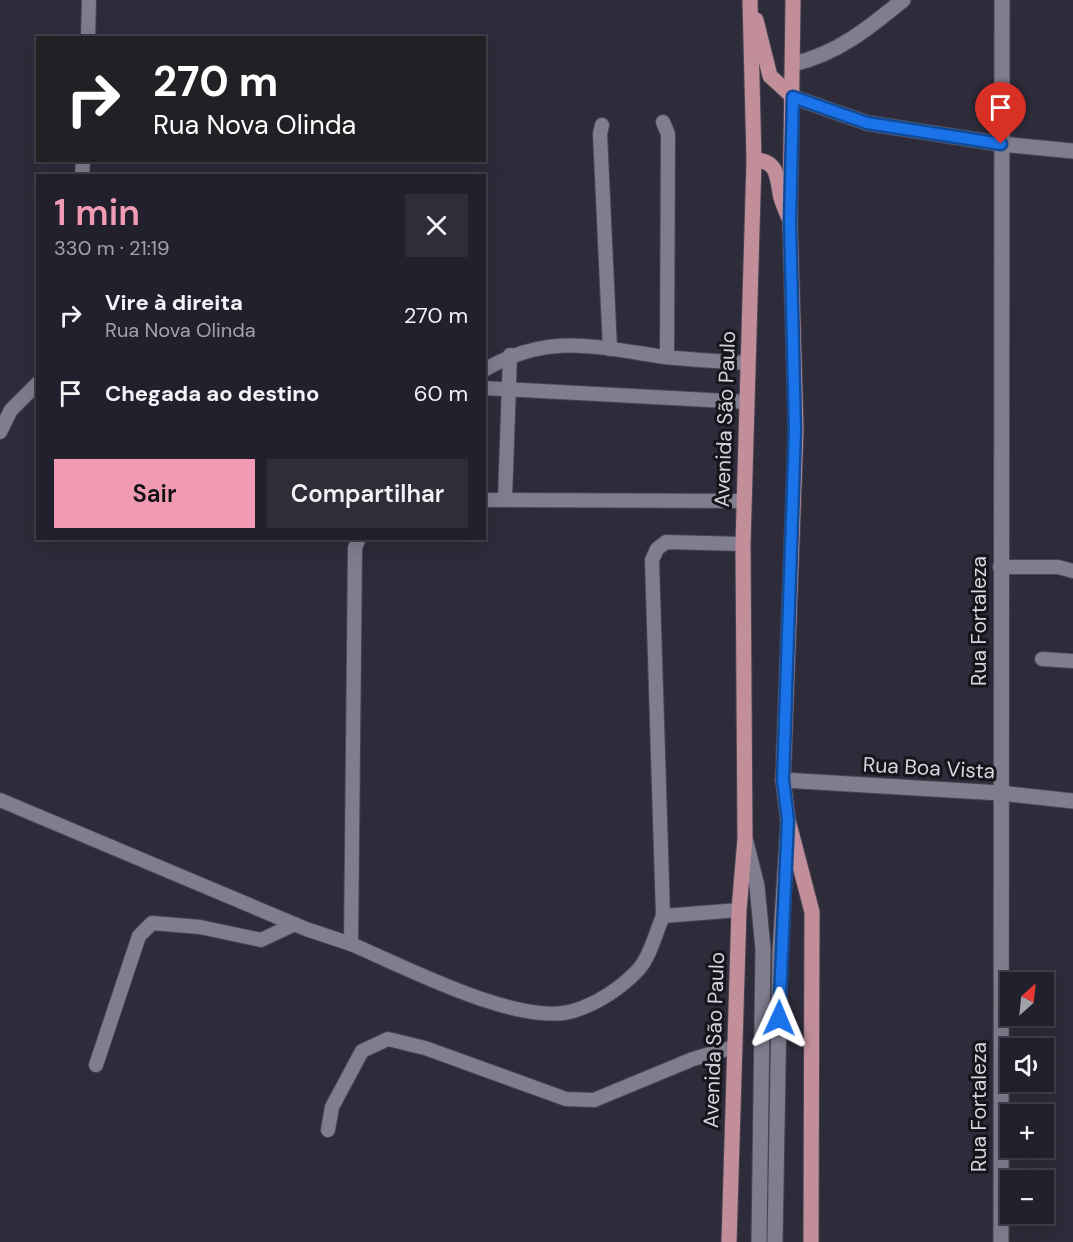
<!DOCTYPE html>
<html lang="pt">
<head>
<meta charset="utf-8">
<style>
  body { margin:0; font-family:"DM Sans",sans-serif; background:#2e2d38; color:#f1f3f6; height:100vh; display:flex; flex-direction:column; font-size:22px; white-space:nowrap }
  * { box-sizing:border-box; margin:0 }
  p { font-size:20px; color:#a2a3a9 }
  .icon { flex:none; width:33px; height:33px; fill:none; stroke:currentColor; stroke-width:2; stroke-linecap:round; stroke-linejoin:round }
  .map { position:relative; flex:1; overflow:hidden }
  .panel { position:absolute; left:36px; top:174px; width:450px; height:366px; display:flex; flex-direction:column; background:#22202c; border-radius:0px; box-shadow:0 6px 24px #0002,0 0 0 2px #3f3e48 }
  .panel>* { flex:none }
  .guide { position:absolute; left:36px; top:36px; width:450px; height:126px; border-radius:0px; box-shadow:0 6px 24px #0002,0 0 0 2px #3f3e48; background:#202124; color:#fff; overflow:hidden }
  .needle { width:39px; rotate:27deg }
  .buttons { position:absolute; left:1000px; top:972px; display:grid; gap:12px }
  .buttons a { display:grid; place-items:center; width:54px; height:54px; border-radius:0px; background:#22202c; box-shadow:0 6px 24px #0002,0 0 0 2px #3f3e48; font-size:30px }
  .pin { position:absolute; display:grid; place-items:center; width:51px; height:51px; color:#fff; margin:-62px -26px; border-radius:50% 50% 50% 0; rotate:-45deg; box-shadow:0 0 6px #0007 }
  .pin .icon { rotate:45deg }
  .me { position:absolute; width:66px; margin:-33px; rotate:1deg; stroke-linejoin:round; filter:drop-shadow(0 0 4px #0008) }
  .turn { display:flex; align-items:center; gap:21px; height:126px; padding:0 18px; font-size:27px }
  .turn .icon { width:78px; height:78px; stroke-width:2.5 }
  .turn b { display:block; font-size:42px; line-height:51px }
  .round { display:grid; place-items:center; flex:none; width:63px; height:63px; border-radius:0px; background:#2e2d38 }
  .headline { display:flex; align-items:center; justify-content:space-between; height:102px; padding:0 18px }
  h1 { font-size:36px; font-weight:600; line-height:45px; color:#f19ab3 }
  .primary-button { display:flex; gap:12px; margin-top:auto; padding:12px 18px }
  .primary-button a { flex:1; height:69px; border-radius:0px; background:#f19ab3; color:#111; font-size:24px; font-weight:600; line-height:69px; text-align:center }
  .primary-button a+a { background:#2e2d38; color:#f1f3f6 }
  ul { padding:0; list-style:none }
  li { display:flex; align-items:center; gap:18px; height:78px; padding:0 18px }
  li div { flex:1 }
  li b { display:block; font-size:22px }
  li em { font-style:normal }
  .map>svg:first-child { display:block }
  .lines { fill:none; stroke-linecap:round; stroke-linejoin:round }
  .service-casing { stroke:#484652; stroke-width:16 }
  .minor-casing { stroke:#484652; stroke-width:17 }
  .secondary-casing { stroke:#484652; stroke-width:17 }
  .primary-casing { stroke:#484652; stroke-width:17 }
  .service { stroke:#807d8f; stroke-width:14 }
  .minor { stroke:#807d8f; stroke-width:15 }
  .secondary { stroke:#807d8f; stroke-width:15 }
  .primary { stroke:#c18e9a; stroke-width:15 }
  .route-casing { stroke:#114b97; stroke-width:15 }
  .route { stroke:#1a73e8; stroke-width:10 }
  .labels { text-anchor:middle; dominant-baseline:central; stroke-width:6; stroke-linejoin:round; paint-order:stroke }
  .street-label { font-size:21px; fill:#d6d4de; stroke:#16151b }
</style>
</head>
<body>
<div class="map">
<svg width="1073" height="1242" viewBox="0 0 1073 1242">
  <rect width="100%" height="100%" fill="#2e2b3a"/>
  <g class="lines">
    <!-- service casing -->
    <g class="service-casing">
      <g id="service">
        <polyline points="88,38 89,0"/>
        <polyline points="663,122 668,134 667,357"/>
        <polyline points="602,125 600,134 610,349"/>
        <polyline points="82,176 83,160"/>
        <path d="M484 370C549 332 595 347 665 357 692 360 720 361 748 363"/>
        <polyline points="484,388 746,402"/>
        <polyline points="0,432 11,410 38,383"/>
        <polyline points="505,498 510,355"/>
        <polyline points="484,500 743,501"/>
        <polyline points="1000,567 1058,567 1073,571"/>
        <polyline points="1042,659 1073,661"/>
        <polyline points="0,800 306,929 351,944 355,548 359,538"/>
        <polyline points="663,916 739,910"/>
        <path d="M351 944C403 966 519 1027 573 1011 597 1004 621 988 638 970 650 957 656 932 663 916L652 560 657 549 666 542 743 544"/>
        <polyline points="96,1065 139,936 152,923 200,927 261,940 295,924"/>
        <polyline points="328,1130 332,1107 362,1051 388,1039 425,1048 566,1099 594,1100 693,1059 734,1047"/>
      </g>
    </g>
    <!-- minor casing -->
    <g class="minor-casing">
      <g id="minor">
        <path d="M793 64C837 54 869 28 903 0"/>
        <polyline points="793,97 867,123 1001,144 1073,151"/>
        <polyline points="783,780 1000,793 1073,801"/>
        <polyline points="1001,1242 1002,0"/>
      </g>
    </g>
    <!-- secondary casing -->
    <g class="secondary-casing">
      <g id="secondary">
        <polyline points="746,842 757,886 763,949 759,1242"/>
        <polyline points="775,1242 780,951 788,825"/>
      </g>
    </g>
    <!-- primary casing -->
    <g class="primary-casing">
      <g id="primary">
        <polyline points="793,0 790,221 796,430 783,780 788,820 812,912 811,1242"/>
        <polyline points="756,20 770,76 793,97"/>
        <path d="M754 160C776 160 777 174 780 193 781 201 785 208 788 216"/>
        <polyline points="729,1242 739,910 745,839 743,544 754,160 750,0"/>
      </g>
    </g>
    <!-- service -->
    <use href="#service" class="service"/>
    <!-- minor -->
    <use href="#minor" class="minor"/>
    <!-- secondary -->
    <use href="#secondary" class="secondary"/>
    <!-- primary -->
    <use href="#primary" class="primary"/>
  </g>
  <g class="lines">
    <!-- route casing -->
    <g class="route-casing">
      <polyline id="route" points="779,1018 788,820 783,780 795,430 790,221 793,97 867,123 1001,144"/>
    </g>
    <!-- route -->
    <use href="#route" class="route"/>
  </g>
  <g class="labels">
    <!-- street labels -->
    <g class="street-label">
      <text transform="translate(725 419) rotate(-88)">Avenida São Paulo</text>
      <text transform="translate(979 621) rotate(-90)">Rua Fortaleza</text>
      <text transform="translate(929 768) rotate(3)">Rua Boa Vista</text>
      <text transform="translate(714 1040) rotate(-88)">Avenida São Paulo</text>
      <text transform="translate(979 1107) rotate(-90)">Rua Fortaleza</text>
    </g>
  </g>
</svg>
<div class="buttons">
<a><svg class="needle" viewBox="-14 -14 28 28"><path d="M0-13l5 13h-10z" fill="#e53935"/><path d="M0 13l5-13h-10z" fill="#a2a3a9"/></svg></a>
<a><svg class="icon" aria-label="sound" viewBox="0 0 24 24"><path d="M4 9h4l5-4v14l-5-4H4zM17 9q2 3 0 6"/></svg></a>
<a>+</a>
<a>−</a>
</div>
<div class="pin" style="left:1001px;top:144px;background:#d93025"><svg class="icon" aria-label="arrive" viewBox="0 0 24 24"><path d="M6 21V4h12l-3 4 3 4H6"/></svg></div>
<svg class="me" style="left:779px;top:1018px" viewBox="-20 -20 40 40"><path d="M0-17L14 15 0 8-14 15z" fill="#1a73e8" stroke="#fff" stroke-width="4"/></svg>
<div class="guide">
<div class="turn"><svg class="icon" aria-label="right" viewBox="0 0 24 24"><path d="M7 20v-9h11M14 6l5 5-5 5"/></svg><div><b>270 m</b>Rua Nova Olinda</div></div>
</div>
<section class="panel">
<div class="headline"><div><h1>1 min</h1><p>330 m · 21:19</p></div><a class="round"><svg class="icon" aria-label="close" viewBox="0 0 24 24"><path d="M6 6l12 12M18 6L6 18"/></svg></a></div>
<ul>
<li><svg class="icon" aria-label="right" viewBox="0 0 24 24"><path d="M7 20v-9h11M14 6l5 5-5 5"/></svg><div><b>Vire à direita</b><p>Rua Nova Olinda</p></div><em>270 m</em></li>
<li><svg class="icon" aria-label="arrive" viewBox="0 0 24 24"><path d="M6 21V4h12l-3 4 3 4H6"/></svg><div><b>Chegada ao destino</b></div><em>60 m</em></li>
</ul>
<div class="primary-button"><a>Sair</a><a>Compartilhar</a></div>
</section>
</div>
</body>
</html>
